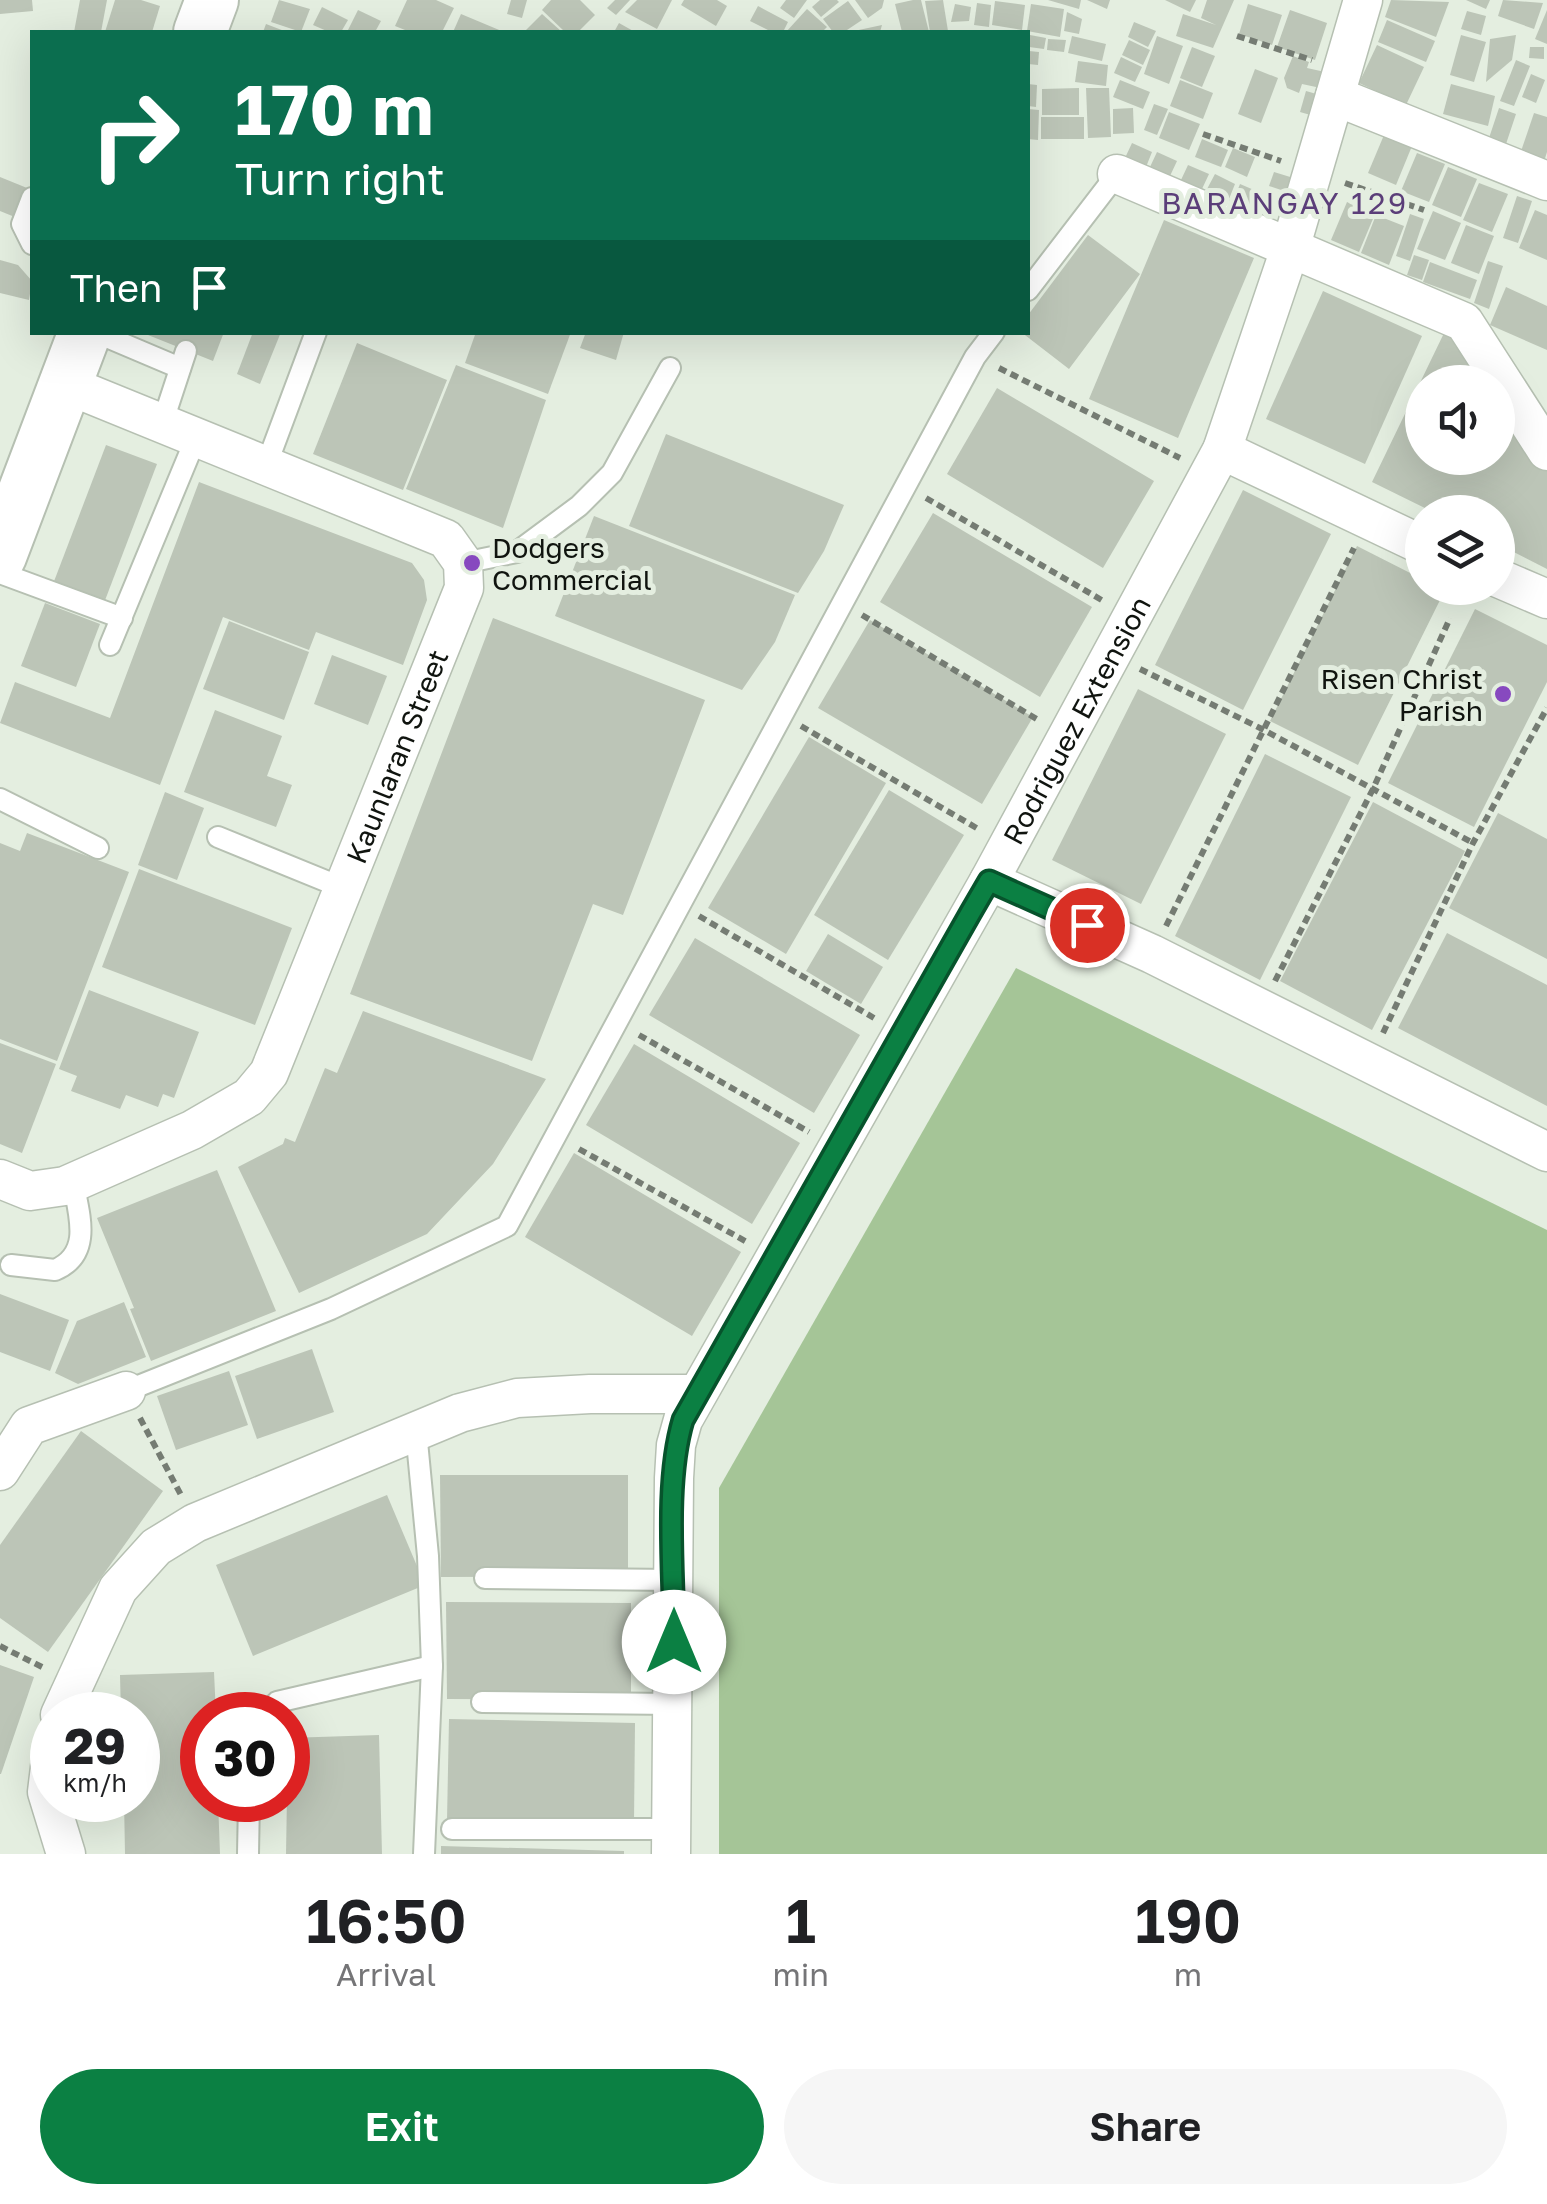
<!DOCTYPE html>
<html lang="en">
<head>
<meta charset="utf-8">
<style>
  body { margin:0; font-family:"Golos Text",sans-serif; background:#f6f6f6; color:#202124; height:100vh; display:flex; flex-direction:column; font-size:38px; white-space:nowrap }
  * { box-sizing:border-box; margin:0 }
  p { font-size:32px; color:#757577 }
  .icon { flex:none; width:55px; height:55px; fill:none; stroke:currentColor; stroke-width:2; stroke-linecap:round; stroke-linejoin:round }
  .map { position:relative; height:1854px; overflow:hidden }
  .panel { display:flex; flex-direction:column; background:#fff; flex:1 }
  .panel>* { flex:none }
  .hud { position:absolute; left:30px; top:30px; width:1000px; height:305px; border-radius:0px; box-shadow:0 10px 40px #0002; background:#0b6e4f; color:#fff; overflow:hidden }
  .tools { position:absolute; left:1405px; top:365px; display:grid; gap:20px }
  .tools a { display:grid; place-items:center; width:110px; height:110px; border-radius:50%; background:#fff; box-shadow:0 10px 40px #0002; font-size:50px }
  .speed { position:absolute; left:30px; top:1692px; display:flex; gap:20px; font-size:50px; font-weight:700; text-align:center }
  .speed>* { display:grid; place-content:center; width:130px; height:130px; border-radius:50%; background:#fff; box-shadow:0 10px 40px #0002; line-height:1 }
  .speed small { font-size:25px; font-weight:400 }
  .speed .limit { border:15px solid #d22; background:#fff; color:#111 }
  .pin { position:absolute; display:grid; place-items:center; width:85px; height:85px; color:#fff; margin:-42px; border:5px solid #fff; border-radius:50%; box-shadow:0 2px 10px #0007 }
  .me { position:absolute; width:110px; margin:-55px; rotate:0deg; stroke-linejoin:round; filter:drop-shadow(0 0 8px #0008) }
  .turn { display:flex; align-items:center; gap:35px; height:210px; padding:0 40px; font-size:45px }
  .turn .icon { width:130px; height:130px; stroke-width:2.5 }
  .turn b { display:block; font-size:70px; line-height:85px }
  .then { display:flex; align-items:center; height:95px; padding:0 40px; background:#0003; gap:20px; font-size:38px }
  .eta { display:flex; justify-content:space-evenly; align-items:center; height:170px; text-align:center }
  .eta b { font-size:60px; font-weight:600; line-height:70px }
  .primary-button { display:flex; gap:20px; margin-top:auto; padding:20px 40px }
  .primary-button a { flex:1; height:115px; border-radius:60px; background:#0b8043; color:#fff; font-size:40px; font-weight:600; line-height:115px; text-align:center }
  .primary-button a+a { background:#f6f6f6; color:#202124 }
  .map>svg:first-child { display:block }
  .green { fill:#a5c597 }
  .building { fill:#bcc5b7 }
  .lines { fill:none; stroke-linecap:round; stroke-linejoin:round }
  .lane-casing { stroke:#b6c0b2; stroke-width:24 }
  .street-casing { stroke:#b6c0b2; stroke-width:41 }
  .secondary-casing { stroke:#b6c0b2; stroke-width:56 }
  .path { stroke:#757c73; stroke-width:6; stroke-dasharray:8 5; stroke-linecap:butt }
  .lane { stroke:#fff; stroke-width:20 }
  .street { stroke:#fff; stroke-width:38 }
  .secondary { stroke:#fff; stroke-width:52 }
  .route-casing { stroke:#07532c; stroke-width:25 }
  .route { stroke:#0b8043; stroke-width:18 }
  .poi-dot { fill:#8749bf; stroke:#e4eee0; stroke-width:4 }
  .labels { text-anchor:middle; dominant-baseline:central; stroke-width:10; stroke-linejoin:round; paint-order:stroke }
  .poi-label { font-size:28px; fill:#10140f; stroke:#e4eee0; text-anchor:start }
  .street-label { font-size:28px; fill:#10140f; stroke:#e4eee0 }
  .neighbourhood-label { font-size:30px; letter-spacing:2.5px; fill:#5b3e79; stroke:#e4eee0 }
</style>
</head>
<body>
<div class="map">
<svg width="1547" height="1854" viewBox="0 0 1547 1854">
  <rect width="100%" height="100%" fill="#e4eee0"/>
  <!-- green -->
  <polygon class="green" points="1016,968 1547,1230 1547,1854 719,1854 719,1488"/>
  <!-- building -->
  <g class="building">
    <polygon points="0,0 32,0 33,11 0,14"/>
    <polygon points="80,0 107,0 101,32 74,32"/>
    <polygon points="115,0 141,0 160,6 152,32 105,32"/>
    <polygon points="279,0 310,9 301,32 271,22"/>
    <polygon points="407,0 436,0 454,8 442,32 410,32 395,26"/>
    <polygon points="511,0 527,0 522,18 507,14"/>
    <polygon points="551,0 580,0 595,15 578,32 565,32 542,10"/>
    <polygon points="615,0 630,0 616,15 607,8"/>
    <polygon points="637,0 672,0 657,29 625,12"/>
    <polygon points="684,0 717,0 727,6 716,26 681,5"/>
    <polygon points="786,0 807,0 794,18 780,8"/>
    <polygon points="820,0 837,0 839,2 821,17 812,7"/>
    <polygon points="855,0 884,0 882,8 868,18"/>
    <polygon points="913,0 921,0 929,32 902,32 895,4"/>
    <polygon points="943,0 948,31 930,32 925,1"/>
    <polygon points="1048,0 1081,0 1079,9"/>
    <polygon points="1087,0 1110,0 1107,9"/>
    <polygon points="1165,0 1196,0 1190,12"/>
    <polygon points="1207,0 1234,0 1213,48 1176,36 1183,14 1216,25 1201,18"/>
    <polygon points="1391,0 1449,2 1436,37 1385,17"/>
    <polygon points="1466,0 1490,0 1486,9"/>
    <polygon points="1503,0 1543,3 1534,29 1498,16"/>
    <polygon points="848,1 862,20 844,32 833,32 823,19"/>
    <polygon points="995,1 1025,5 1022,30 992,25"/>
    <polygon points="977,3 991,5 989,27 974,25"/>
    <polygon points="955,4 971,7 969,21 951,22"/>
    <polygon points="1031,4 1064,9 1060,37 1027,31"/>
    <polygon points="1248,4 1282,15 1272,45 1239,34"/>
    <polygon points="758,6 788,22 783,32 772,32 750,21"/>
    <polygon points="322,7 348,20 341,32 329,32 313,25"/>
    <polygon points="807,9 827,27 822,32 786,32"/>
    <polygon points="358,10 381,21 375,32 347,32"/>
    <polygon points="1290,10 1327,23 1315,60 1277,47"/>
    <polygon points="1547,10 1547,44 1535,39"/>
    <polygon points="1467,11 1486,16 1481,35 1461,29"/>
    <polygon points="1067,12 1082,19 1079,34 1064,31"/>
    <polygon points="461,14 504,32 453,32"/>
    <polygon points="542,14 562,32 524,32"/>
    <polygon points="1387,20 1435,41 1426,62 1378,42"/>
    <polygon points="1134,22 1156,31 1148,47 1128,37"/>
    <polygon points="619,23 635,32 614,32"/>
    <polygon points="266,24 287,32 263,32"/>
    <polygon points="882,25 880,32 854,32 854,31"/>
    <polygon points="1030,35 1046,38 1044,49 1029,47"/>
    <polygon points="1461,35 1486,42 1474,82 1450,75"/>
    <polygon points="1516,35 1512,60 1486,82 1490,39"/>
    <polygon points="1072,36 1106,44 1102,61 1068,53"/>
    <polygon points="1157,36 1183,46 1169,84 1144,74"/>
    <polygon points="1048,39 1066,40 1064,52 1047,50"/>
    <polygon points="1129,40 1150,50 1143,65 1122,55"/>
    <polygon points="1377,45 1424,67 1406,105 1359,83"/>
    <polygon points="1192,47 1215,56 1202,87 1180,78"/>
    <polygon points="1530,47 1544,47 1544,59 1529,58"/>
    <polygon points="1029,51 1039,52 1038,65 1028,64"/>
    <polygon points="1293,56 1309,62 1307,68 1334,74 1330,90 1302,84 1299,93 1287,88 1284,78"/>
    <polygon points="1121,57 1142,67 1135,82 1114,73"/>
    <polygon points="1516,60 1530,66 1514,106 1500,101"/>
    <polygon points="1078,61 1108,65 1106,86 1075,82"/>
    <polygon points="1255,69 1278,78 1261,123 1238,114"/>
    <polygon points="1531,74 1545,80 1536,103 1522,97"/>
    <polygon points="1120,80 1150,92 1143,109 1113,97"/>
    <polygon points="1180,80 1213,93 1203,119 1170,106"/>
    <polygon points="1028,84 1037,85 1036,107 1028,106"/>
    <polygon points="1451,84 1495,96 1488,126 1443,114"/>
    <polygon points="1079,88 1079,115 1042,115 1042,89"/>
    <polygon points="1086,88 1109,88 1111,137 1088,138"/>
    <polygon points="1306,91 1327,97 1321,118 1300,112"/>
    <polygon points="1154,104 1168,109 1157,135 1144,130"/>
    <polygon points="1133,108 1134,133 1113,134 1113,109"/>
    <polygon points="1499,108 1516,114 1505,147 1488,141"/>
    <polygon points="1028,109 1039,110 1038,140 1028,139"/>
    <polygon points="1169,112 1200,124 1189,150 1159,138"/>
    <polygon points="1534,113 1547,117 1547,152 1541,171 1517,163"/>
    <rect x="1041" y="117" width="43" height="22"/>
    <polygon points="1384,135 1412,146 1396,185 1368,173"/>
    <polygon points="1202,139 1228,150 1221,167 1195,157"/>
    <polygon points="1132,143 1152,152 1146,167 1125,158"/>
    <polygon points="1233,148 1255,157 1247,177 1225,167"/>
    <polygon points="1157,152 1177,161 1170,176 1150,167"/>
    <polygon points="1417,153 1445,164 1429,202 1401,191"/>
    <polygon points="1188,165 1209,174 1202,189 1181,180"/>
    <polygon points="1448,167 1477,179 1461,217 1432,205"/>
    <polygon points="1274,172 1300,180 1296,195 1269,186"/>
    <polygon points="1215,174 1235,184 1229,199 1207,189"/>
    <polygon points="0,177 32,190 32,224 0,211"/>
    <polygon points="1479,183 1508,194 1492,232 1463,220"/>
    <polygon points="1240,184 1261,193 1255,208 1234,199"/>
    <polygon points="1279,191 1299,201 1292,216 1271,207"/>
    <polygon points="1517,196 1532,201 1518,243 1503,238"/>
    <polygon points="1347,202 1375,214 1359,252 1331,240"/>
    <polygon points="1535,210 1547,215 1547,260 1519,248"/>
    <polygon points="1433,211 1461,223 1445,260 1417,249"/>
    <polygon points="1410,214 1424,219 1410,261 1396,256"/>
    <polygon points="1376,215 1404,226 1389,265 1361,253"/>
    <polygon points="1164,220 1254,258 1178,438 1089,399"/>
    <polygon points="1466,225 1494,236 1479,274 1451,263"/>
    <polygon points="1088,235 1140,274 1069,369 1021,332 1028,332 1028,315"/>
    <polygon points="1414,255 1429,260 1422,280 1407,275"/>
    <polygon points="0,260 18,265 32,281 29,300 0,293"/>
    <polygon points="1488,261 1503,266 1489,309 1474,303"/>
    <polygon points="1430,262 1477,280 1470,299 1423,282"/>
    <polygon points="1506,287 1547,306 1547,350 1490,325"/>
    <polygon points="1323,291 1422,336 1365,464 1266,419"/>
    <polygon points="1445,331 1469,341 1495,382 1422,382 1422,458 1498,458 1498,387 1547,467 1547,569 1498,544 1498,512 1433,512 1372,482"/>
    <polygon points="149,332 224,332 213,361 148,335"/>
    <polygon points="253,332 281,332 260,384 237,374"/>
    <polygon points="476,332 571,332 548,394 465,363"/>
    <polygon points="586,332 624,332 616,360 580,348"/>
    <polygon points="357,343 447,380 403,490 313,454"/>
    <polygon points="456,365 546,400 503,528 406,489"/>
    <polygon points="997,388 1154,481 1103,568 947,474"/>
    <polygon points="666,434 844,505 824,551 798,593 629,526"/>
    <polygon points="106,445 157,464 104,603 53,584"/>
    <polygon points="199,482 412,563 424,580 427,600 403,665 316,632 309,650 223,617 160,785 0,723 15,682 110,718"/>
    <polygon points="1243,490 1331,534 1243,710 1155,665"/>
    <polygon points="933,513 1092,607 1040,697 880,602"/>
    <polygon points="594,516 795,595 775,642 742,690 555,616"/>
    <polygon points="1357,546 1422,579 1422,588 1445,590 1358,765 1270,721"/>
    <polygon points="45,603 100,624 76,687 21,666"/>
    <polygon points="1475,609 1547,645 1547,682 1474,827 1388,783"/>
    <polygon points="493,618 705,700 623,915 593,904 532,1061 350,994"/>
    <polygon points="870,620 1033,717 982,804 818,708"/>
    <polygon points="229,621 309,652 284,720 203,689"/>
    <polygon points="332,655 387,676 368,725 314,704"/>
    <polygon points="1138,689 1226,734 1141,904 1052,860"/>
    <polygon points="215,710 282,736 267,776 292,785 276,827 184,792"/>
    <polygon points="809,737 886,783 786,954 708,908"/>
    <polygon points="1265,754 1351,797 1260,980 1175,936"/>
    <polygon points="889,790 964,835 888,960 814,915"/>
    <polygon points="165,792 204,808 177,880 138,865"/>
    <polygon points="1373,802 1465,851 1372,1030 1280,981"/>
    <polygon points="1498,813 1547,839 1547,959 1449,908"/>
    <polygon points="27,833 129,872 57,1061 0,1039 0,843 20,851"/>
    <polygon points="139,869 292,928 255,1025 102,967"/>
    <polygon points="1447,933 1547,985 1547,1106 1398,1028"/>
    <polygon points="828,934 883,967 861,1004 806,971"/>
    <polygon points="695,938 860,1035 814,1113 649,1015"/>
    <polygon points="89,990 199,1032 174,1098 163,1094 158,1107 126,1095 120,1109 71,1091 77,1076 59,1069"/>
    <polygon points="363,1011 546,1079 493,1164 427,1234 299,1293 238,1167 283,1144 285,1138 295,1142 325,1068 337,1073"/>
    <polygon points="0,1043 56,1064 22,1153 0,1144"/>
    <polygon points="634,1044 800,1143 752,1224 586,1125"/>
    <polygon points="574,1153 741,1252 692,1336 525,1237"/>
    <polygon points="217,1170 276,1311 151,1361 130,1309 134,1308 97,1218"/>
    <polygon points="0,1294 69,1320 50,1371 0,1352"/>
    <polygon points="124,1302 146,1357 78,1384 55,1373 77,1321"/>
    <polygon points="312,1349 334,1412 257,1439 235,1376"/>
    <polygon points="229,1371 248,1425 176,1450 157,1396"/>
    <polygon points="81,1431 163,1491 48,1652 0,1618 0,1545"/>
    <polygon points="440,1475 628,1475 628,1576 441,1577"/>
    <polygon points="387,1495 425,1585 253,1656 216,1565"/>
    <polygon points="446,1602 631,1603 631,1700 447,1699"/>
    <polygon points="0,1665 34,1677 1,1774 0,1774"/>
    <polygon points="214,1672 216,1715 202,1715 202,1800 218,1800 220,1854 125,1854 124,1800 138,1800 138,1715 121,1715 120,1675"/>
    <polygon points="449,1719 635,1723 634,1823 447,1820"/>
    <polygon points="379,1735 382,1854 286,1854 288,1738"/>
    <polygon points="441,1846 624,1851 624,1854 441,1854"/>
  </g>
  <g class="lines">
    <!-- lane casing -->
    <g class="lane-casing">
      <g id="lane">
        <polyline points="32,198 22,224 32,244"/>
        <polyline points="1028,290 1117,174"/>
        <polyline points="95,332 180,368"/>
        <polyline points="162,424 186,351"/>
        <polyline points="266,466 316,332"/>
        <polyline points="463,563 517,552 579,506 612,473 670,368"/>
        <polyline points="0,573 122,618"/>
        <polyline points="110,645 196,438"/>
        <polyline points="0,799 98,848"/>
        <polyline points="218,837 343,888"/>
        <path d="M11 1265 55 1270C93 1254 79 1214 73 1182"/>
        <polyline points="126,1391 331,1309 507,1226 975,357 994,332"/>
        <polyline points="416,1431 428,1556 432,1666 424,1854"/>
        <polyline points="485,1578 674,1580"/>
        <polyline points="482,1702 674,1704"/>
        <polyline points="267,1715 277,1702 432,1666"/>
        <polyline points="452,1829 670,1829"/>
        <polyline points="248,1854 249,1800"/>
      </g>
    </g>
    <!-- street casing -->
    <g class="street-casing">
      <g id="street">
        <polyline points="1335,96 1547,181"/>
        <polyline points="1117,174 1464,322 1547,451"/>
        <polyline points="1222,450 1422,545"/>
        <polyline points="1498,578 1547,599"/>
        <polyline points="989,881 1152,954 1547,1152"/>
        <path id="s1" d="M0 1179 30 1191 65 1186 192 1130 249 1097 269 1073 464 588 463 563 446 539 65 384"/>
        <polyline points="0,1471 29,1426 126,1391"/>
        <polyline points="60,1715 118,1589 156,1547 195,1523 460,1413 517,1398 590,1394 696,1394"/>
        <polyline points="52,1751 47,1792 66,1854"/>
        <path id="s2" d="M671 1854 674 1478 676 1445 683 1420 989 881 1222 450 1290 249 1363 0"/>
      </g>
    </g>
    <!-- secondary casing -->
    <g class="secondary-casing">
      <g id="secondary">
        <polyline points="200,32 212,0"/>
        <polyline points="0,556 85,332"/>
      </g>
    </g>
    <!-- path -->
    <g class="path">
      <polyline points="1237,36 1312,60"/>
      <polyline points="1203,134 1281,161"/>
      <polyline points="1345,183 1424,210"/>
      <polyline points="999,368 1180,458"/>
      <polyline points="926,498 1105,602"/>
      <polyline points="862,615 1040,721"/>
      <polyline points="1140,669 1262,729 1473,843"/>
      <polyline points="801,726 980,830"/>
      <polyline points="699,916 874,1018"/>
      <polyline points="1166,926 1354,548"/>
      <polyline points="1275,981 1373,789 1450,618"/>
      <polyline points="1383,1033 1473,843 1547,708"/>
      <polyline points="639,1035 809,1132"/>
      <polyline points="579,1149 747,1242"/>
      <polyline points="140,1418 181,1495"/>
      <polyline points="0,1646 46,1669"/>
    </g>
    <!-- lane -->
    <use href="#lane" class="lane"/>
    <!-- street -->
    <use href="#street" class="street"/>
    <!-- secondary -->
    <use href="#secondary" class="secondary"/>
  </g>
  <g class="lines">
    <!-- route casing -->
    <g class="route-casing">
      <path id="route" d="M674 1642C674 1574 664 1484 683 1420L971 912 989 881 1087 925"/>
    </g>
    <!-- route -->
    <use href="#route" class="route"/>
  </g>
  <!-- markers -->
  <g class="poi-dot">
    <circle cx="472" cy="563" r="10"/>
    <circle cx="1503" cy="694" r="10"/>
  </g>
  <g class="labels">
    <!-- poi labels -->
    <g class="poi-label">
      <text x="492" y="547">Dodgers<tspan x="492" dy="32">Commercial</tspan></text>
      <text x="1483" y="678" text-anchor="end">Risen Christ<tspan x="1483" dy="32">Parish</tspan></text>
    </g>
    <!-- street labels -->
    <g class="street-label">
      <text stroke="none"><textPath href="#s2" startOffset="1238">Rodriguez Extension</textPath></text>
      <text stroke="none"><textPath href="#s1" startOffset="645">Kaunlaran Street</textPath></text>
    </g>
    <!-- neighbourhood labels -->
    <g class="neighbourhood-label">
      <text x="1285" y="203">BARANGAY 129</text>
    </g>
  </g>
</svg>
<div class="tools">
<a><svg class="icon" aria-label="sound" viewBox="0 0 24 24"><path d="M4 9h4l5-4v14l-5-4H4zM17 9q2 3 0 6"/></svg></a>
<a><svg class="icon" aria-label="layers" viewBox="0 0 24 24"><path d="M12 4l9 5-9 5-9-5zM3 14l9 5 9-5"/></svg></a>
</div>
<div class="speed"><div>29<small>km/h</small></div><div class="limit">30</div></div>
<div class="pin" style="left:1087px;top:925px;background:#d93025"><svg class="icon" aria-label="arrive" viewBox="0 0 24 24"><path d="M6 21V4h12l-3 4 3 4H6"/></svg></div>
<svg class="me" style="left:674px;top:1642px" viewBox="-20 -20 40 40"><circle r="19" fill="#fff"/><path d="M0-13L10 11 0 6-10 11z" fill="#0b8043"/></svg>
<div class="hud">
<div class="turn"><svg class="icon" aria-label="right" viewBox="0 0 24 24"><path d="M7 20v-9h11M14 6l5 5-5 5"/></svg><div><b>170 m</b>Turn right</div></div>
<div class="then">Then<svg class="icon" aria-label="arrive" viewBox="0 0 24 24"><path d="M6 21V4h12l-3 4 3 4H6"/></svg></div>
</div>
</div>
<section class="panel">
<div class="eta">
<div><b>16:50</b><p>Arrival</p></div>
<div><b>1</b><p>min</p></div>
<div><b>190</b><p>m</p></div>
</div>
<div class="primary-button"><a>Exit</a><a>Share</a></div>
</section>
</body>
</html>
